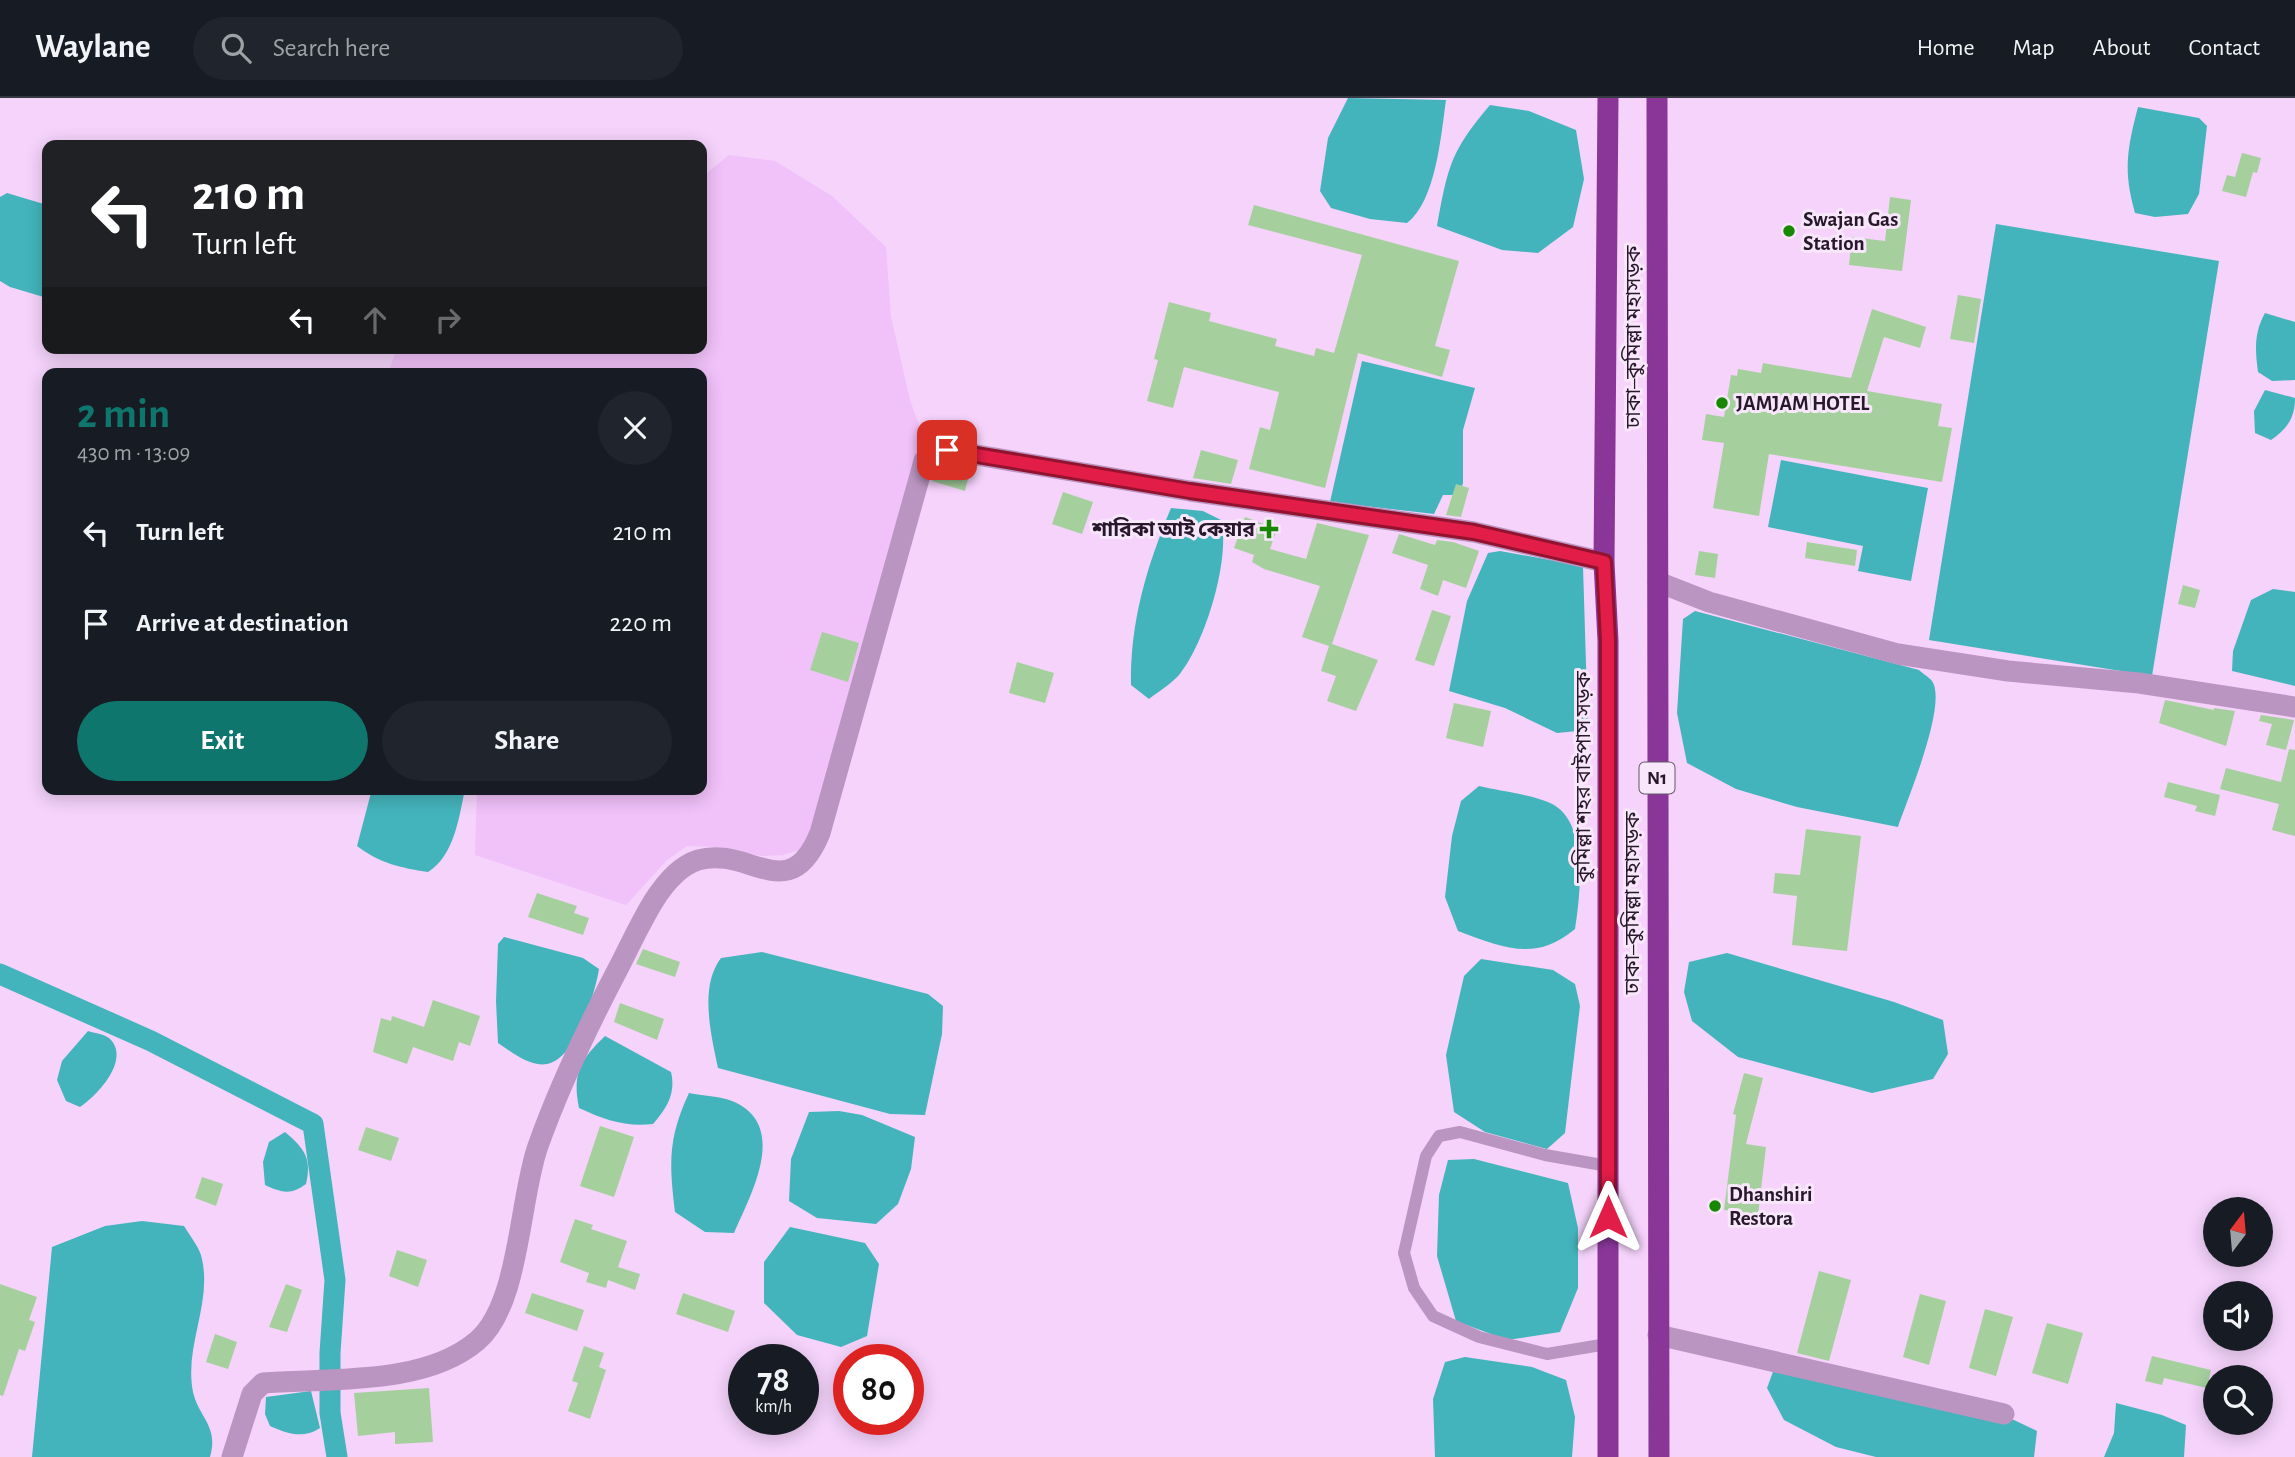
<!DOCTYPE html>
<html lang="en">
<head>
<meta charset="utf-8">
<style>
  body { margin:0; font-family:"Alegreya Sans","Noto Sans Bengali",sans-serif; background:#20242c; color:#f1f3f6; height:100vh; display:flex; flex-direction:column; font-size:26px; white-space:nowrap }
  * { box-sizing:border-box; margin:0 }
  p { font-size:23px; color:#9ea1a6 }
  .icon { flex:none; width:38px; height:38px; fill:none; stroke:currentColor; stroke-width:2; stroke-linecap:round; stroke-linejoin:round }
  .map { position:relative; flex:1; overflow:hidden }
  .details { position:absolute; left:42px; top:270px; width:665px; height:427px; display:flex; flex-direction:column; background:#171b24; border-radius:14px; box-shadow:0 4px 18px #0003 }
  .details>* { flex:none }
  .top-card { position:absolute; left:42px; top:42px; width:665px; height:214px; border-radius:14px; box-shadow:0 4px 18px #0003; background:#202124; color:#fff; overflow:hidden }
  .needle { width:46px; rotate:16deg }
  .buttons { position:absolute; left:2203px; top:1099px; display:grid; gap:14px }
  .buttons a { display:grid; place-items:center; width:70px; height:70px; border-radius:50%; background:#171b24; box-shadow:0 4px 18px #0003; font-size:35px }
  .speed { position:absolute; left:728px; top:1246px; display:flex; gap:14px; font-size:35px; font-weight:700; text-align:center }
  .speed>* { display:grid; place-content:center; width:91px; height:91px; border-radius:50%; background:#171b24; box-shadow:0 4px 18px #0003; line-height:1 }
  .speed small { font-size:18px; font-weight:400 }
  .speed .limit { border:10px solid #d22; background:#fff; color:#111 }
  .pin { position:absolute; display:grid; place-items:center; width:60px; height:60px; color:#fff; margin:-30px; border-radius:14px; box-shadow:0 4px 10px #0006 }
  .me { position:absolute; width:77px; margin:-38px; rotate:0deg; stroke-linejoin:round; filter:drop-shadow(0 0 5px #0008) }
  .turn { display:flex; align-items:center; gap:24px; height:147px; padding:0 35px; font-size:32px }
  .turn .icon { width:91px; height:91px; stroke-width:2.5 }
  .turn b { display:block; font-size:49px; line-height:60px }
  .lanes { display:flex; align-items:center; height:66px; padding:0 35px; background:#0003; justify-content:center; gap:35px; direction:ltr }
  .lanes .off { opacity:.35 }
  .round { display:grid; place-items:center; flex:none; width:74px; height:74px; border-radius:37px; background:#20242c }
  .headline { display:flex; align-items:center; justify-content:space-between; height:119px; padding:0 35px }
  h1 { font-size:42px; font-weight:700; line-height:52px; color:#0f766e }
  .button { display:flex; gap:14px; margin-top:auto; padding:14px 35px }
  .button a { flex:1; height:80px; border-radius:42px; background:#0f766e; color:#fff; font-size:28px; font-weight:700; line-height:80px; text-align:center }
  .button a+a { background:#20242c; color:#f1f3f6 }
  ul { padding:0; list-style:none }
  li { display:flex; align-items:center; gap:21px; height:91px; padding:0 35px }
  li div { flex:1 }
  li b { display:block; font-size:26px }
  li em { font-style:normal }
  header { display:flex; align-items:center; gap:42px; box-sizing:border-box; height:98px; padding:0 35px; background:#171b24; border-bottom:2px solid #363941 }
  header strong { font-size:33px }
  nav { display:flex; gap:38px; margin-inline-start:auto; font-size:24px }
  .search { width:490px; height:63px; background:#20242c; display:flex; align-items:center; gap:18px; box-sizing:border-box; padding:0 24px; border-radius:38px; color:#9ea1a6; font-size:26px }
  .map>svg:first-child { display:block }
  .built { fill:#f1c1f9 }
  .water { fill:#44b4bc }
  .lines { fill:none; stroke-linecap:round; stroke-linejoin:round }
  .canal { stroke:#44b4bc; stroke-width:21 }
  .building { fill:#a5d09e }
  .lane { stroke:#bb95c1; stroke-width:12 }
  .street { stroke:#bb95c1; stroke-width:21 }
  .highway { stroke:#893698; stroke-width:21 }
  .route-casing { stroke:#92132f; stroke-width:18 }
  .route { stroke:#e11d48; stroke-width:12 }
  .poi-dot { fill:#188803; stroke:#f8e7fb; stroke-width:2.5 }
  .labels { text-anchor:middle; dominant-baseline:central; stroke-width:6; stroke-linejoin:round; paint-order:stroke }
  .shield { fill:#f8e7fb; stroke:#665669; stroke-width:2 }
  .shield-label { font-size:19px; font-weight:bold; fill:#28182b }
  .poi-label { font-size:21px; font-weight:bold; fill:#28182b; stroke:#f8e7fb; text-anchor:start }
  .street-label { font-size:21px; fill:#28182b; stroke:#f8e7fb }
</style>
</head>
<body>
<header>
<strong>Waylane</strong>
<div class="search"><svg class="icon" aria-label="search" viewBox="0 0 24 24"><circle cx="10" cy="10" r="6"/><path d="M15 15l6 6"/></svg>Search here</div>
<nav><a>Home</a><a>Map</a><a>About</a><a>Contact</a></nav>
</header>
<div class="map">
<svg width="2295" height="1359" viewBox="0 0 2295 1359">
  <rect width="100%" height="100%" fill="#f5d3fb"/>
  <!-- built -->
  <polygon class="built" points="729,57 775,63 832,98 886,149 891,219 910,302 924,341 819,714 803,751 783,757 762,758 718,749 687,748 667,762 626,807 475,757 477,691 702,691 702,275 388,275 397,250 702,250 702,79"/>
  <!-- water -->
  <g class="water">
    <path d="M1348 0 1446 2C1441 37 1436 103 1407 125L1370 121 1331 110 1320 93 1328 40Z"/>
    <path d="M1490 7 1529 13 1576 32 1584 81 1573 129 1538 155 1502 152 1437 128C1448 69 1450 54 1490 7Z"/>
    <path d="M2138 9 2199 20 2207 28 2199 96 2188 116 2155 119 2135 115C2123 73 2127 51 2138 9Z"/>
    <polygon points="7,95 47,107 47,200 10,189 0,183 0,99"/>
    <polygon points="1996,126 2219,163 2152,578 1929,542"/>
    <path d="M2265 215 2295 224V282L2272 283 2258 274C2255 251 2254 235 2265 215Z"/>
    <polygon points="1362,263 1475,290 1463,332 1463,385 1459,397 1443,397 1434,416 1330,404"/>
    <path d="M2265 292 2295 300C2295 320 2287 331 2271 342L2255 335 2254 313Z"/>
    <polygon points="1781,362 1928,390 1911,483 1858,473 1863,448 1768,429"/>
    <path d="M1171 410 1203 413 1221 422C1231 460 1205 546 1179 577 1171 586 1158 594 1149 601L1131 587C1130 523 1147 468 1171 410Z"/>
    <polygon points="1500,453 1583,468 1588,632 1557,635 1505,610 1449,593 1467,503 1488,455"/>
    <polygon points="2273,491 2295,494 2295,588 2232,573 2233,553 2251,502"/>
    <path d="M1695 513 1919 572C1923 576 1929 579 1932 583 1948 606 1907 702 1898 729L1797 709 1736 691 1687 665 1677 615 1683 521Z"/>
    <path d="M1479 688C1499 693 1537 697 1554 707 1589 728 1580 798 1575 831 1535 865 1502 849 1458 833L1445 799 1452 738 1461 703Z"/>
    <path d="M372 691H465C459 720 454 758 428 774 401 770 379 765 357 748Z"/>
    <path d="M504 839 583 860 599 871C595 895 576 961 547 966 529 969 512 954 498 945L496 903 498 846Z"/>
    <path d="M762 854 928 896 943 908 942 936 925 1017 890 1016 718 970C711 936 699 889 721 860Z"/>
    <polygon points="1727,855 1894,904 1943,922 1948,956 1933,981 1872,995 1738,959 1692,923 1684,894 1689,864"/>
    <polygon points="1481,861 1553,872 1575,886 1580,908 1565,1035 1547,1051 1485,1034 1454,1014 1446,957 1464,878"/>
    <path d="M88 933C94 935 104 936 109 940 132 961 97 998 80 1009L66 1003 57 982 62 963Z"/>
    <path d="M605 938 671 974C676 995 667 1010 653 1026 625 1029 605 1022 579 1010 572 976 580 962 605 938Z"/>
    <path d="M689 995C703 998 719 998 732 1003 790 1027 751 1096 734 1135L705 1134 675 1114C669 1065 668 1040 689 995Z"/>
    <polygon points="839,1013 862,1017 915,1039 911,1071 898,1106 876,1126 817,1120 789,1103 791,1061 809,1014"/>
    <path d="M285 1034C304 1050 312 1060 306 1086 291 1097 282 1095 265 1087L263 1064 269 1044Z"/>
    <polygon points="1474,1061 1568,1085 1578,1130 1578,1190 1560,1234 1507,1242 1456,1223 1437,1158 1439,1097 1448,1062"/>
    <path d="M142 1123 184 1128C190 1138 200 1150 202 1161 212 1207 184 1248 193 1294 199 1320 219 1328 210 1359H32L52 1149 105 1128Z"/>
    <polygon points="790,1129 865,1145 879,1166 867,1238 841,1249 797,1237 764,1205 764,1164"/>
    <polygon points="1465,1259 1532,1269 1566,1282 1575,1319 1572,1359 1435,1359 1433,1301 1445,1264"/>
    <polygon points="1774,1271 2014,1322 2037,1333 2034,1359 1876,1359 1836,1349 1784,1322 1767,1290"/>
    <path d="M311 1293 320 1330C303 1341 288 1336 270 1328L265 1316 266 1299Z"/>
    <polygon points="2116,1305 2162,1317 2186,1327 2184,1359 2104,1359 2114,1335"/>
  </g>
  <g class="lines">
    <!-- canal -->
    <polyline class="canal" points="0,876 151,943 313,1026 335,1182 330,1255 330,1315 337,1359"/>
  </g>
  <!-- building -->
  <g class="building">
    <polygon points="2242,55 2261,60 2257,75 2253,74 2246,99 2222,93 2227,77 2235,79"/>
    <polygon points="1890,99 1911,102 1902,173 1849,167 1852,139 1885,143"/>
    <polygon points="1254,107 1459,163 1435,248 1450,252 1442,279 1358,255 1325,390 1249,371 1260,329 1270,332 1279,294 1184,269 1173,310 1147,303 1158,262 1154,261 1169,204 1211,215 1209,223 1277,241 1275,248 1314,258 1316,250 1334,255 1362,157 1248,127"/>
    <polygon points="1958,197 1981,201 1974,245 1950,241"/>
    <polygon points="1872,211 1926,229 1920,250 1884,239 1867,293 1942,306 1938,328 1952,330 1942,384 1769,356 1759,418 1713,410 1724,345 1702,342 1706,316 1724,319 1731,277 1737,278 1738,271 1761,275 1763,265 1851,280"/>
    <polygon points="1201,352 1238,362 1231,386 1193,380"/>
    <polygon points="938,367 953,371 954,367 971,369 965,393 932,383"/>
    <polygon points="1456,386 1469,390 1461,419 1446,417"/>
    <polygon points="1063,394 1093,404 1082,436 1052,426"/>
    <polygon points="1245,419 1277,431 1270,451 1306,461 1317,425 1369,437 1332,546 1378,562 1356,613 1327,603 1336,578 1321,573 1329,548 1302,539 1320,488 1264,471 1252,464 1254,457 1234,450"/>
    <polygon points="1399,436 1435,447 1437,442 1453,444 1479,453 1466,490 1443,482 1438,498 1420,491 1428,467 1392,455"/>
    <polygon points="1807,444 1857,452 1855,468 1805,460"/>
    <polygon points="1699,453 1718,456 1715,480 1695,477"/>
    <polygon points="2183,487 2200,492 2195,510 2178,506"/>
    <polygon points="1432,512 1451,518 1434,568 1415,562"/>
    <polygon points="822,534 859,545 848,584 810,572"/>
    <polygon points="1017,564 1054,575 1045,605 1009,595"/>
    <polygon points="2165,602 2214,612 2214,610 2235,613 2226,648 2159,625"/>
    <polygon points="1454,605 1491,613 1483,649 1446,640"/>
    <polygon points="2261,617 2294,622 2286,652 2266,647 2272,626 2259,623"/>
    <polygon points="2289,651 2295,652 2295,738 2272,732 2279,706 2220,691 2226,670 2281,684"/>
    <polygon points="2168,684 2220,697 2215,718 2195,713 2197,708 2164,699"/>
    <polygon points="1806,731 1861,738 1847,853 1792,847 1797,798 1773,795 1775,775 1800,777"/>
    <polygon points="537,795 577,808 574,815 589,820 583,837 528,819"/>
    <polygon points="643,851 680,864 675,879 636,866"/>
    <polygon points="433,902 480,918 470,948 459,944 453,963 413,949 407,966 373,954 381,920 391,923 392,918 424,929"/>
    <polygon points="620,905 664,921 657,942 614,924"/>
    <polygon points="1744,975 1763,980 1746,1046 1766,1049 1758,1117 1724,1112 1736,1017 1733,1016"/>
    <polygon points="600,1028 634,1039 614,1099 580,1088"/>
    <polygon points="366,1029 399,1040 391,1063 358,1052"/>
    <polygon points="202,1079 223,1086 216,1108 195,1100"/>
    <polygon points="575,1121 593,1127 591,1131 627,1143 618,1169 640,1176 635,1192 608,1182 606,1190 586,1184 589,1175 560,1164"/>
    <polygon points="397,1152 427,1162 418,1189 389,1178"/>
    <polygon points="1819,1173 1851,1182 1829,1263 1797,1255"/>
    <polygon points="0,1186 37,1199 29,1222 35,1224 25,1253 19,1251 3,1298 0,1297"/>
    <polygon points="286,1186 302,1192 287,1234 269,1229"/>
    <polygon points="532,1195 584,1212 577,1233 525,1215"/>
    <polygon points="683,1195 735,1213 728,1234 676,1216"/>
    <polygon points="1920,1196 1946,1203 1929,1267 1903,1259"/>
    <polygon points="1985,1211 2013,1219 1996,1278 1969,1270"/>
    <polygon points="2047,1225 2083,1235 2068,1286 2032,1275"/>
    <polygon points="215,1236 237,1244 228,1271 206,1264"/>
    <polygon points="584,1248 604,1255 599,1269 606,1272 590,1321 568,1313 578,1285 572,1283"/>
    <polygon points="2152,1258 2211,1272 2207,1290 2164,1280 2162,1287 2145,1283"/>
    <polygon points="429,1290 433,1344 395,1346 395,1334 358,1338 354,1295"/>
  </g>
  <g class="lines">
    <!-- lane -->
    <polyline class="lane" points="1607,1246 1547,1256 1479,1239 1433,1218 1414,1190 1404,1155 1426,1058 1439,1038 1460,1034 1545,1057 1608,1068"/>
    <!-- street -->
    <g class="street">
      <polyline points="1658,484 1709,504 1898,556 2008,573 2139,585 2295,609"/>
      <polyline points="1658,1237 2004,1316"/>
      <path d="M232 1359 252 1296 263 1285C329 1280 424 1288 477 1243 520 1207 519 1101 538 1048 560 986 590 924 621 865 631 845 641 824 653 804 663 788 679 768 698 762 749 747 789 811 820 735L924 363 934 353 947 352 1190 393 1474 434 1604 464"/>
    </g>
    <!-- highway -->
    <g class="highway">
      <polyline points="1608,0 1604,464 1608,543 1608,1359"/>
      <polyline points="1657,0 1659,1359"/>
    </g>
  </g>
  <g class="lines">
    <!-- route casing -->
    <g class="route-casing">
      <polyline id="route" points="947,352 1190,393 1474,434 1604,464 1608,543 1608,1119"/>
    </g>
    <!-- route -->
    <use href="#route" class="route"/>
  </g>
  <!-- markers -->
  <g class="poi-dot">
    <circle cx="1789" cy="133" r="7"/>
    <circle cx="1722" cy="305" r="7"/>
    <path d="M1265.5 420.5h7v7h7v7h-7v7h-7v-7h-7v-7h7z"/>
    <circle cx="1715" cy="1108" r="7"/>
  </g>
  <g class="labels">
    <!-- shield labels -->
    <rect class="shield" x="1639.5" y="664.5" width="35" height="31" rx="5"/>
    <g class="shield-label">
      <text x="1657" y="680">N1</text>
    </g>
    <!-- poi labels -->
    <g class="poi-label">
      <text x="1803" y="121">Swajan Gas<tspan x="1803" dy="24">Station</tspan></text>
      <text x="1736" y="305">JAMJAM HOTEL</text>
      <text x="1255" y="431" text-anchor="end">শারিকা আই কেয়ার</text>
      <text x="1729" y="1096">Dhanshiri<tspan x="1729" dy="24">Restora</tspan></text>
    </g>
    <!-- street labels -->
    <g class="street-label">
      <text transform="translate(1633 239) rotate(-90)">ঢাকা–কুমিল্লা মহাসড়ক</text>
      <text transform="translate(1583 679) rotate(-90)">কুমিল্লা শহর বাইপাস সড়ক</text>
      <text transform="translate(1632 805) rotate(-90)">ঢাকা–কুমিল্লা মহাসড়ক</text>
    </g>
  </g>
</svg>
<div class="buttons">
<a><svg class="needle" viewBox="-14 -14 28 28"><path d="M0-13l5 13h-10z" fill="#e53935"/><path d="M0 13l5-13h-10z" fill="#9ea1a6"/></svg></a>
<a><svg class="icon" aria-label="sound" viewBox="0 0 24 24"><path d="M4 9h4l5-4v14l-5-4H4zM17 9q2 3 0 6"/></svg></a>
<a><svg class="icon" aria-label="search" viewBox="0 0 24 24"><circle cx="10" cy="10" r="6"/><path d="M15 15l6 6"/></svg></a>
</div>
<div class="speed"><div>78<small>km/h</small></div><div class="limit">80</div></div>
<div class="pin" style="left:947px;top:352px;background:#d93025"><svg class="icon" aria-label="arrive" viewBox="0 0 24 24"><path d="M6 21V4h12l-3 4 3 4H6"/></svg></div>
<svg class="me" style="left:1608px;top:1119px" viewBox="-20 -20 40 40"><path d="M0-17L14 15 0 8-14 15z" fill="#e11d48" stroke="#fff" stroke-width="4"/></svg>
<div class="top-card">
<div class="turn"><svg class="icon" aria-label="left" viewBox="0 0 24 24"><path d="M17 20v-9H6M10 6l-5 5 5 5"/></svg><div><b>210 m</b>Turn left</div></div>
<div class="lanes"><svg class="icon" aria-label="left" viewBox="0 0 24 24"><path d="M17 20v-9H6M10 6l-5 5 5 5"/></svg><svg class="icon off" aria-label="ahead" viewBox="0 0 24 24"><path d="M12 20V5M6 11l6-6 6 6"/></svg><svg class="icon off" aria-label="right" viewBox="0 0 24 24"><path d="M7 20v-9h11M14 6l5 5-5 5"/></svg></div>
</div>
<section class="details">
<div class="headline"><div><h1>2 min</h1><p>430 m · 13:09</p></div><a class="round"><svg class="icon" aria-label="close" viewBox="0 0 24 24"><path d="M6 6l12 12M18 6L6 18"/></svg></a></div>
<ul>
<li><svg class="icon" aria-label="left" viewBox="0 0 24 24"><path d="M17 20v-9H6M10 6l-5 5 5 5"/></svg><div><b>Turn left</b></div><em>210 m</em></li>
<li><svg class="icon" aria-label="arrive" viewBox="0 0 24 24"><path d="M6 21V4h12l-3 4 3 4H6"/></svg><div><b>Arrive at destination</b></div><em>220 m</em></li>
</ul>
<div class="button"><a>Exit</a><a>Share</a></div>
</section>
</div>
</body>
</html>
